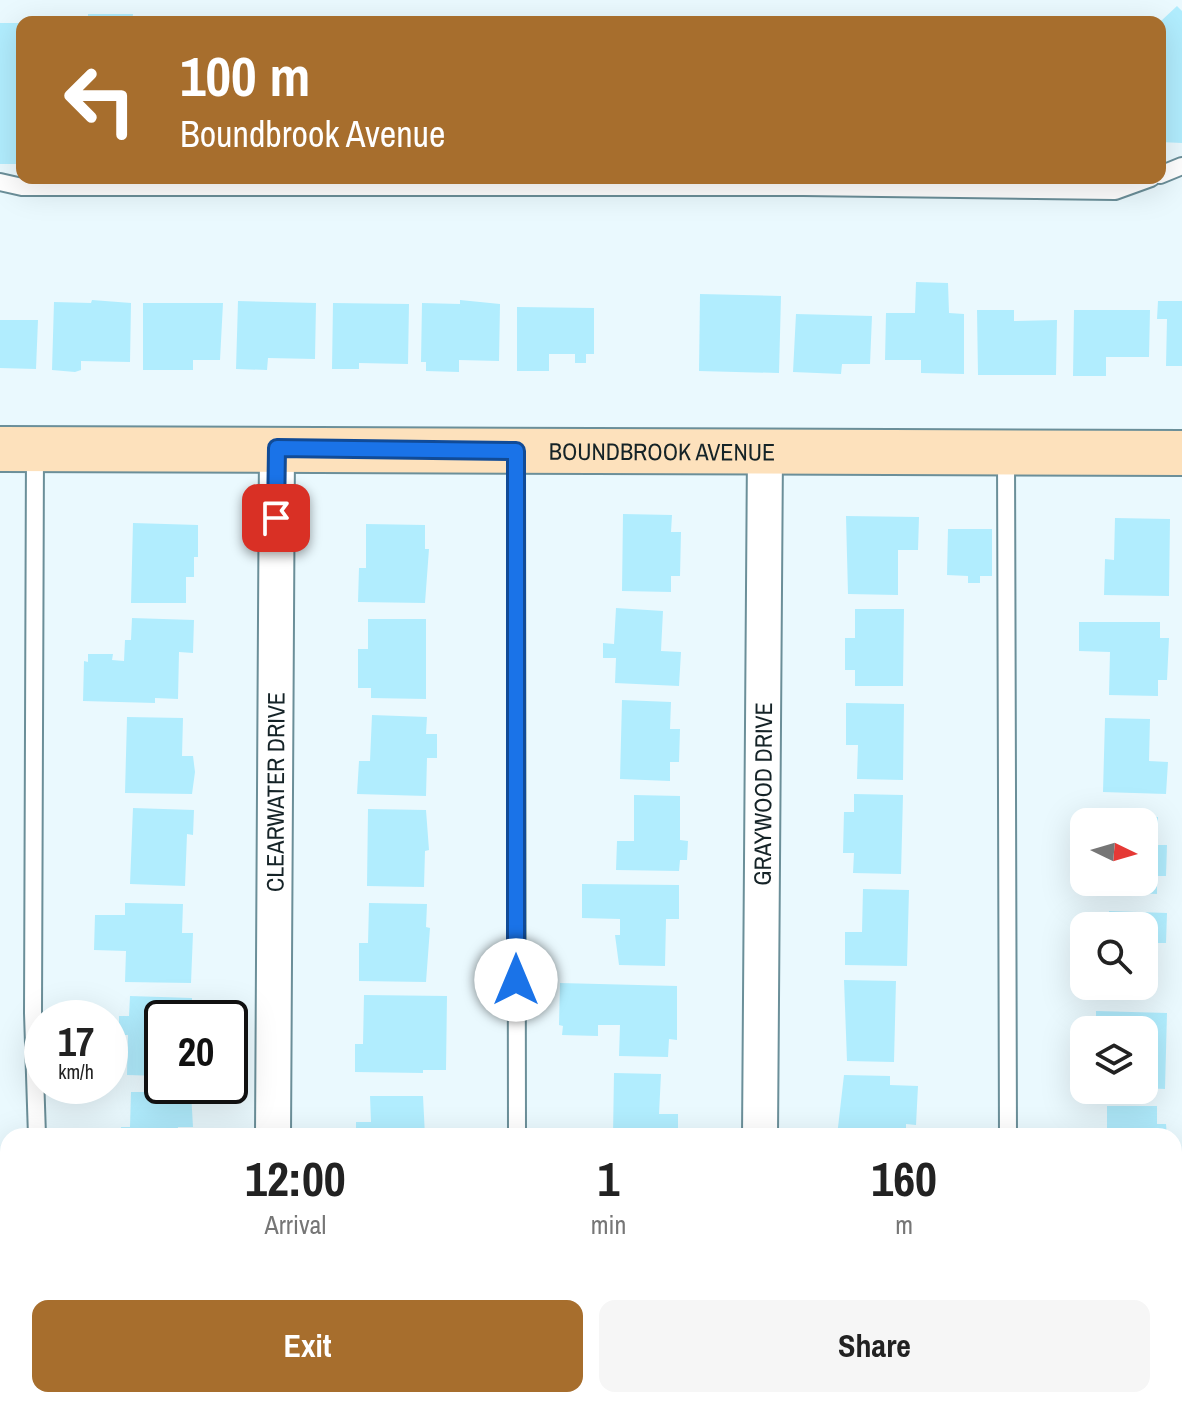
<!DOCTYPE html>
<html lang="en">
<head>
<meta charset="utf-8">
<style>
  body { margin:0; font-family:"Archivo Narrow",sans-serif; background:#f6f6f6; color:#222; height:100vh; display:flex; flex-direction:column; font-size:30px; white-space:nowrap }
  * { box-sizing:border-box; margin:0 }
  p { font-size:26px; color:#767676 }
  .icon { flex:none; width:44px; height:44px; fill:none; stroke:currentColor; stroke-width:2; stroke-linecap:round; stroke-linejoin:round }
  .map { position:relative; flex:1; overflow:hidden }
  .details { position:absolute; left:0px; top:1128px; width:1182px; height:280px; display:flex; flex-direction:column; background:#fff; border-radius:24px 24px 0 0; box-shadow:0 8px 32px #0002 }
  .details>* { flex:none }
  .top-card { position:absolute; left:16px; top:16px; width:1150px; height:168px; border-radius:16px; box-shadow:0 8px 32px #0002; background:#a76e2d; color:#fff; overflow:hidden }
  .needle { width:52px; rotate:95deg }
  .tools { position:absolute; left:1070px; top:808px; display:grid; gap:16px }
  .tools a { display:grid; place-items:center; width:88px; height:88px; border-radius:16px; background:#fff; box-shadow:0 8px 32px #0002; font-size:40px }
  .speed { position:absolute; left:24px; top:1000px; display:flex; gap:16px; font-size:40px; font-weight:700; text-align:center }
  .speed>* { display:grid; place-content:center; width:104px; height:104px; border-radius:50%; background:#fff; box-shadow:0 8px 32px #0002; line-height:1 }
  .speed small { font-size:20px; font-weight:400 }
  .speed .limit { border:4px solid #111; border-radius:12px; background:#fff; color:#111 }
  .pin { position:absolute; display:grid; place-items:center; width:68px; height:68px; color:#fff; margin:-34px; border-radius:16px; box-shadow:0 4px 12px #0006 }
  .me { position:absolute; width:88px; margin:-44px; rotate:0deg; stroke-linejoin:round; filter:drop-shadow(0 0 6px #0008) }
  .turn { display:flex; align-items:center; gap:28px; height:168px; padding:0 32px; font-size:36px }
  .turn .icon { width:104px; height:104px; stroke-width:2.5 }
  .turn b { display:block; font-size:56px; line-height:68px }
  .eta { display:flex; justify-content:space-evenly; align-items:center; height:136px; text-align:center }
  .eta b { font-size:48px; font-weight:700; line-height:56px }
  .button { display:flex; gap:16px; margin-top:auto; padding:16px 32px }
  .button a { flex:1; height:92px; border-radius:16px; background:#a76e2d; color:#fff; font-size:32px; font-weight:700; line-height:92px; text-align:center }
  .button a+a { background:#f6f6f6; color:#222 }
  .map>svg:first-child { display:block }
  .building { fill:#b1edfe }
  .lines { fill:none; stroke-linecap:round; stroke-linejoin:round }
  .lane-casing { stroke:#6b8f99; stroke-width:20 }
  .street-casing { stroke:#6b8f99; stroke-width:38 }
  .secondary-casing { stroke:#6b8f99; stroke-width:48 }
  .lane { stroke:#fff; stroke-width:16 }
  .street { stroke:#fff; stroke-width:34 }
  .secondary { stroke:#fde1bc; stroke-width:44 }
  .route-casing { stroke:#114b97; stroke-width:20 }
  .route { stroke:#1a73e8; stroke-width:14 }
  .labels { text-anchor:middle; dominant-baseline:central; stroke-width:7; stroke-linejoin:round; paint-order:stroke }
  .street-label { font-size:24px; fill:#152327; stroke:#fff }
</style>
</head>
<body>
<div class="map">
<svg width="1182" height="1408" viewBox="0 0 1182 1408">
  <rect width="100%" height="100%" fill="#eaf9fe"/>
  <!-- building -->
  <g class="building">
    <polygon points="1177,6 1182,11 1182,143 1160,142 1160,22"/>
    <polygon points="88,14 133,14 132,22 66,22 66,18 88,18"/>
    <rect x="0" y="23" width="22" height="141"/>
    <polygon points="916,282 948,283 949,313 964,314 964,374 921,373 921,360 885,360 886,313 915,313"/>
    <polygon points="700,294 781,296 779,373 699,371"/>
    <polygon points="92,300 131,303 130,362 81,361 81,370 75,372 52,370 54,302 91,303"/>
    <polygon points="460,300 500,304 499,361 459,360 459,372 426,371 426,362 421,362 422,303 460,304"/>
    <polygon points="238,301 316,303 315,359 268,358 267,370 236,369"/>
    <polygon points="1158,301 1182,301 1182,366 1166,366 1167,319 1157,319"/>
    <polygon points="143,303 223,303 220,360 193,360 193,370 143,370"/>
    <polygon points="333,303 409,304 408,364 359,363 359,369 332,369"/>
    <polygon points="517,307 594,308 594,354 586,354 586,363 575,363 575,354 549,354 549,371 517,371"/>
    <polygon points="977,310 1014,310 1014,321 1057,320 1056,375 978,375"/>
    <polygon points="1074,310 1150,310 1149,357 1106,357 1106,376 1073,376"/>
    <polygon points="796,314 872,316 870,364 842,364 841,374 793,372"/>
    <polygon points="0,320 38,320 36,369 0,368"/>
    <polygon points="623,514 672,515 671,532 681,532 680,576 671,576 671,592 622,591"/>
    <polygon points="846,516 919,517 918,550 898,550 898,595 848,594"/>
    <polygon points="1115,518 1170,519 1169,596 1104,595 1105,559 1114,560"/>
    <polygon points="133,523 198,525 198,557 194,557 194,577 186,577 186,603 131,603"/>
    <polygon points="366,524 425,525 425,549 429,549 425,603 358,602 359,568 366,568"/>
    <polygon points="948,529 992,529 992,576 980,576 980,583 968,583 968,576 947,575"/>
    <polygon points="616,608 663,611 661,651 681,652 679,686 615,683 616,658 603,658 603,643 614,644"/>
    <polygon points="855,609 904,609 903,686 855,686 855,670 845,670 845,638 855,638"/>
    <polygon points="132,618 194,620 193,653 179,652 178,699 155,698 155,703 83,701 84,661 88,662 88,654 113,654 112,660 124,661 125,640 131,640"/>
    <polygon points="368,619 426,619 426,699 371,698 371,688 358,688 358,649 368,649"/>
    <polygon points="1079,622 1160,622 1160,638 1169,638 1167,680 1158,680 1158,696 1109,695 1110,652 1079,651"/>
    <polygon points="622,700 671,702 670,729 680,729 679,762 670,762 670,781 620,779"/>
    <polygon points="846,703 904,704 903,780 857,779 858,745 846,745"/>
    <polygon points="372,715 427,717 426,734 437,734 437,758 427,758 426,796 357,794 359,761 370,761"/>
    <polygon points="127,717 183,718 182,756 193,756 195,772 192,794 125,793"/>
    <polygon points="1105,718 1150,719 1149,761 1168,762 1166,794 1103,792"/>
    <polygon points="854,794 903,795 901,874 853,873 854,853 843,853 844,812 854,812"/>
    <polygon points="634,795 680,796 680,840 688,841 687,860 680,860 679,871 616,870 617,841 634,841"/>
    <polygon points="133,808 194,810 193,835 187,834 185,886 130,884"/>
    <polygon points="368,809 426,810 429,850 425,851 424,887 367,886"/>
    <polygon points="1110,816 1158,817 1158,845 1167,845 1166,876 1157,876 1157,894 1108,892 1108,882 1144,882 1144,822 1110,822"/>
    <polygon points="582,884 679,885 679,919 666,919 665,966 619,965 615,935 620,935 620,919 582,918"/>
    <polygon points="863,889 909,890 907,966 845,965 845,932 862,932"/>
    <polygon points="125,903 183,904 182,933 193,933 191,983 125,982 126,951 94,950 95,915 125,915"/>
    <polygon points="369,903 427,904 426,927 430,928 426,982 359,981 359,943 368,943"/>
    <polygon points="1109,911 1167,913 1166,943 1153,943 1152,993 1107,992 1108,986 1144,986 1144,926 1109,926"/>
    <polygon points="844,980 896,981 894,1062 847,1061"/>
    <polygon points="560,983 677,986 677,1040 669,1039 668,1057 619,1056 620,1025 598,1025 598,1036 562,1035 563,1026 559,1025"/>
    <polygon points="364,995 447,996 446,1070 423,1070 423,1073 355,1072 355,1044 363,1044"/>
    <polygon points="130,996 192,998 192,1018 162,1018 162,1076 127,1075 128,1035 119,1035 119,1016 129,1016"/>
    <polygon points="1096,1011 1167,1013 1165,1089 1144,1088 1144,1030 1105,1030 1106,1023 1096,1023"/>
    <polygon points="614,1073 661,1074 659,1114 678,1114 678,1136 613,1136"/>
    <polygon points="844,1075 890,1076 890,1085 918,1086 916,1125 906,1124 906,1136 837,1136"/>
    <polygon points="131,1092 191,1092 193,1127 178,1127 177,1136 121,1136 121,1127 130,1127"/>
    <polygon points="370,1096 423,1096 425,1136 356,1136 356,1122 371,1122"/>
    <polygon points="1107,1106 1157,1106 1157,1124 1166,1124 1167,1136 1107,1136"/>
    <polygon points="99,1400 199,1400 200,1408 100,1408"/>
    <polygon points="380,1400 435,1400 436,1408 381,1408"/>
    <polygon points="632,1400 678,1400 679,1408 632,1408"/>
    <polygon points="871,1400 928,1400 929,1408 857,1408 857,1405 871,1403"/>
  </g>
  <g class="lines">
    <!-- lane casing -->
    <g class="lane-casing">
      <g id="lane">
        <polyline points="1160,175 1182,166"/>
        <polyline points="0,182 22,187 803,187 1115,191 1151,178"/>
        <polyline points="35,451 33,1013 37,1136"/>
        <polyline points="516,453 517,1136"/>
        <polyline points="1006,454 1008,1136"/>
        <polyline points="51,1400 52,1408"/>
        <polyline points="529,1400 530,1408"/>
        <polyline points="1024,1400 1026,1408"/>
      </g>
    </g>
    <!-- street casing -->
    <g class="street-casing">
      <g id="street">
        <path id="s1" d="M273 1136 277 448"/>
        <path id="s2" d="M760 1136 765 452"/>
        <polyline points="284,1400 285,1408"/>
        <polyline points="774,1400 775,1408"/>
      </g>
    </g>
    <!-- secondary casing -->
    <g class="secondary-casing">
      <g id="secondary">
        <path id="s3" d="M0 449 1182 453"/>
      </g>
    </g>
    <!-- lane -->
    <use href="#lane" class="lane"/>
    <!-- street -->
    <use href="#street" class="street"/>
    <!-- secondary -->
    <use href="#secondary" class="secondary"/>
  </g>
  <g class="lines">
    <!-- route casing -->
    <g class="route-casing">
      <polyline id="route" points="276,518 277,448 516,451 516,980"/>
    </g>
    <!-- route -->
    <use href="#route" class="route"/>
  </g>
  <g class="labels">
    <!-- street labels -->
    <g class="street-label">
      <text stroke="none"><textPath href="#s3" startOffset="662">BOUNDBROOK AVENUE</textPath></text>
      <text stroke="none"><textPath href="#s1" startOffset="344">CLEARWATER DRIVE</textPath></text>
      <text stroke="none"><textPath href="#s2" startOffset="342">GRAYWOOD DRIVE</textPath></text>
    </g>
  </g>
</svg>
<div class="tools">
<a><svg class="needle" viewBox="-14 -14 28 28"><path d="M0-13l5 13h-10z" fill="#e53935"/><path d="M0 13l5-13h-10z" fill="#767676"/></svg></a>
<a><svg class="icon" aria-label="search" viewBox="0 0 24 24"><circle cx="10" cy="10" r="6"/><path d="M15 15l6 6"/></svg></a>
<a><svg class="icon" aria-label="layers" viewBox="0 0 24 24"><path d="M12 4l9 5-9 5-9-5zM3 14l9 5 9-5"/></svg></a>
</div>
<div class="speed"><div>17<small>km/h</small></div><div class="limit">20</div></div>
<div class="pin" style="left:276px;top:518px;background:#d93025"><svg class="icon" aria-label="arrive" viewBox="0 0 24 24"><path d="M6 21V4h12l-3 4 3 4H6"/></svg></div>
<svg class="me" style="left:516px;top:980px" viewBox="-20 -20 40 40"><circle r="19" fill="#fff"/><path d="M0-13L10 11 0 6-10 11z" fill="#1a73e8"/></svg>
<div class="top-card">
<div class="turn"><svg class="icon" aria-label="left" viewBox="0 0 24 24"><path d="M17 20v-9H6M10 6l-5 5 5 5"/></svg><div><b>100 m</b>Boundbrook Avenue</div></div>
</div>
<section class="details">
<div class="eta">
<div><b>12:00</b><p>Arrival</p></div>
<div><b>1</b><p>min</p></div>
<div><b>160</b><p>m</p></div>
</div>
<div class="button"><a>Exit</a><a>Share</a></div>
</section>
</div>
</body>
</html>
